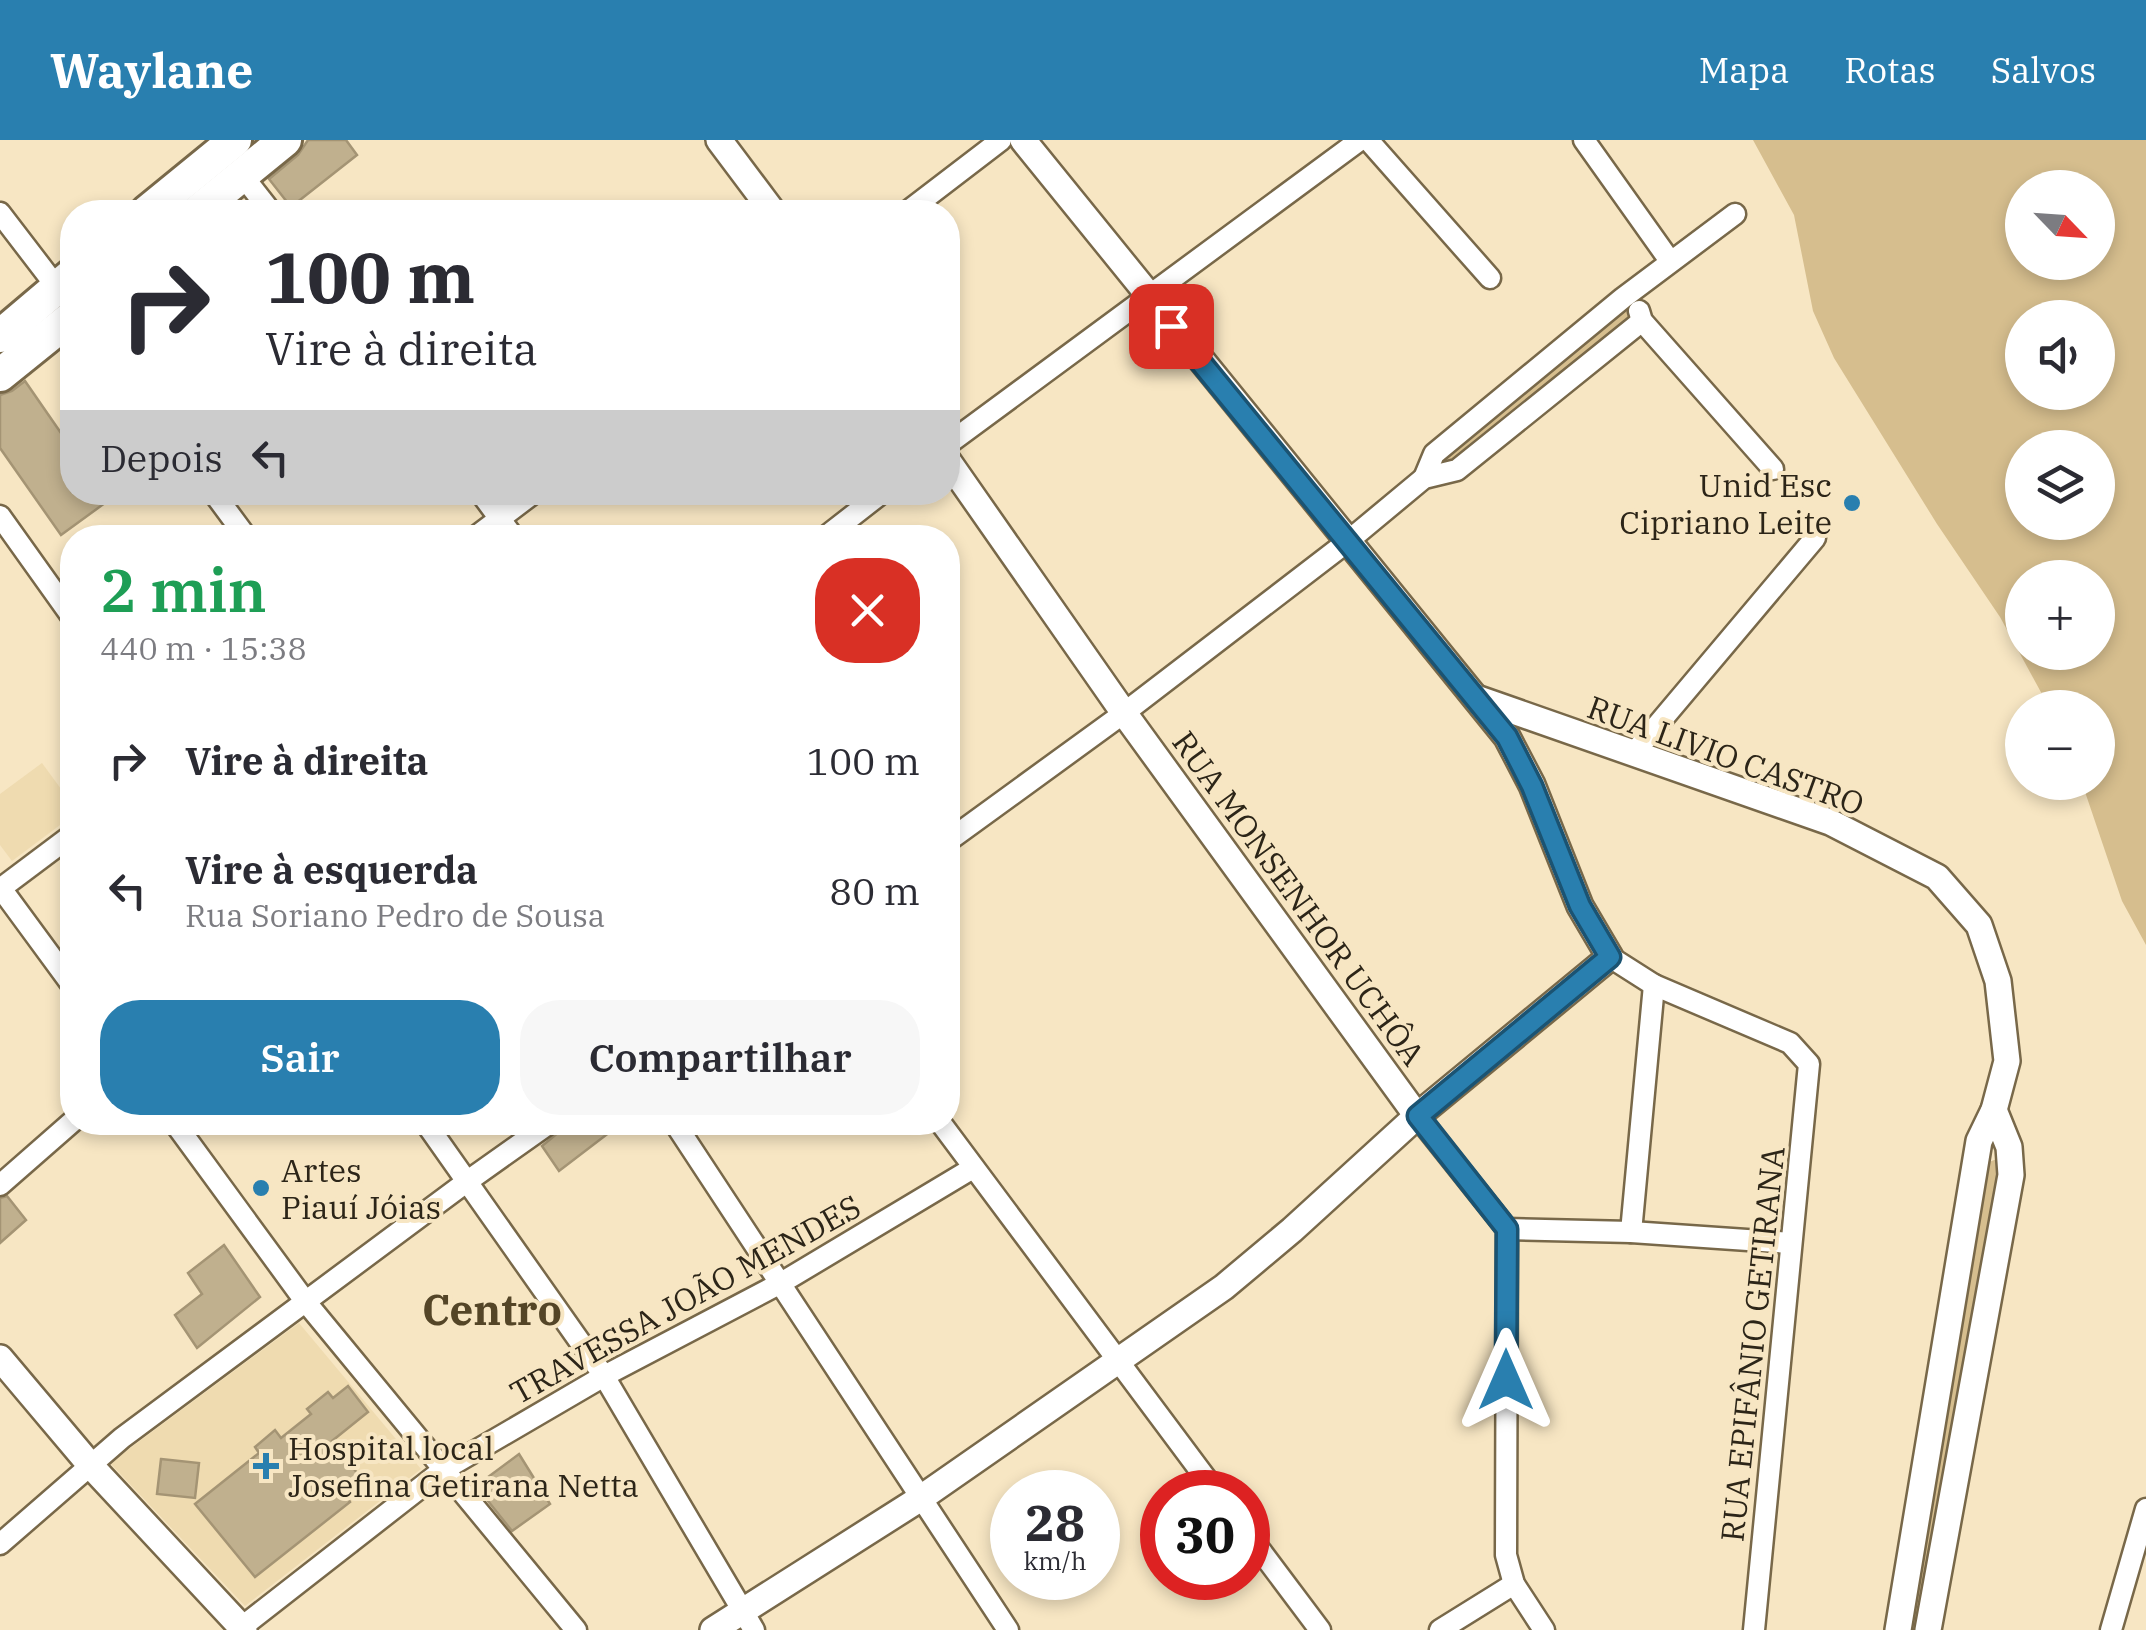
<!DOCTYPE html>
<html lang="pt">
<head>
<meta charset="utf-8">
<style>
  body { margin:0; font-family:"IBM Plex Serif",serif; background:#f7f7f7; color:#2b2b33; height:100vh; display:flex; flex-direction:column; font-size:38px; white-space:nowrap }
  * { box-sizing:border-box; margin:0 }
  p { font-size:32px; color:#7c7c81 }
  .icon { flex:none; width:55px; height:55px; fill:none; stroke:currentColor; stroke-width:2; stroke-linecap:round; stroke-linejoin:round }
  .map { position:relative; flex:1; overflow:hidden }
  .details { position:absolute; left:60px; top:385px; width:900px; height:610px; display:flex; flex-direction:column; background:#fff; border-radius:40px; box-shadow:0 5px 15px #0003 }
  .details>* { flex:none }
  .top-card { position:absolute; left:60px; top:60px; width:900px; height:305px; border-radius:40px; box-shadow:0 5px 15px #0003; background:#fff; color:#2b2b33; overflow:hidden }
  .needle { width:65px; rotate:115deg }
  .tools { position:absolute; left:2005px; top:30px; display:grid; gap:20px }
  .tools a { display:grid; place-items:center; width:110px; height:110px; border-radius:50%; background:#fff; box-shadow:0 5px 15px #0003; font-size:50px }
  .speed { position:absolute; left:990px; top:1330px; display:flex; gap:20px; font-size:50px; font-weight:700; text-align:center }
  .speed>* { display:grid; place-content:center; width:130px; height:130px; border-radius:50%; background:#fff; box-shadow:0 5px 15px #0003; line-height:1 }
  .speed small { font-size:25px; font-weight:400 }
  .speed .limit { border:15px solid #d22; background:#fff; color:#111 }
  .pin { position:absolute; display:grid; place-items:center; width:85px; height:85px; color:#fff; margin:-42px; border-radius:20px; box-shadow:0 5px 15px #0006 }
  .me { position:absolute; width:110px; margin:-55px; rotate:0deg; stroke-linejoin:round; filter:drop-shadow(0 0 8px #0008) }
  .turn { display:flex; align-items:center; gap:35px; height:210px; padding:0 40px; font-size:45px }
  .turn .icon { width:130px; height:130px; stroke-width:2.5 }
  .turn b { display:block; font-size:70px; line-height:85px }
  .then { display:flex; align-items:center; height:95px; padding:0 40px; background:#0003; gap:20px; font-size:38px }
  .round { display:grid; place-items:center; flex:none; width:105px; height:105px; border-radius:40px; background:#f7f7f7 }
  .summary { display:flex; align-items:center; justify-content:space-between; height:170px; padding:0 40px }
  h1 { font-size:60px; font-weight:600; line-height:75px; color:#1e9e55 }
  .button { display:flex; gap:20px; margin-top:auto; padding:20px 40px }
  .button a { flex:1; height:115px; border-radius:40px; background:#297faf; color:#fff; font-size:40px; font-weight:600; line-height:115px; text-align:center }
  .button a+a { background:#f7f7f7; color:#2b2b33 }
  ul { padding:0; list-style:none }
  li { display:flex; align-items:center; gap:30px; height:130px; padding:0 40px }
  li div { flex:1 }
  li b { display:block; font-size:38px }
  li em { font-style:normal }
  header { display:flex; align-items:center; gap:60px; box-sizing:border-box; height:140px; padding:0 50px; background:#297faf; color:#fff }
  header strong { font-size:48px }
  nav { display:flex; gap:55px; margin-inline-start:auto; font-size:35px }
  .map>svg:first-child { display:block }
  .built { fill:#efdbb0 }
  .green { fill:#d6be8e; fill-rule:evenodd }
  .building { fill:#c0b08e; stroke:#a49474; stroke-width:2.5 }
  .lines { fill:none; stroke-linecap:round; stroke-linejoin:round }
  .minor-casing { stroke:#786849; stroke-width:25 }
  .tertiary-casing { stroke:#786849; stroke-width:30 }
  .primary-casing { stroke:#786849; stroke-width:38 }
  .minor { stroke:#fff; stroke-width:20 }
  .tertiary { stroke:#fff; stroke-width:25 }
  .primary { stroke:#fff; stroke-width:32 }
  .route-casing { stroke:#1b5372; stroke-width:25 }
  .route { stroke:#297faf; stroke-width:18 }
  .poi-dot { fill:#297faf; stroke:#f7e6c3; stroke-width:4 }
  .labels { text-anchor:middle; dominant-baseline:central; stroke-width:8; stroke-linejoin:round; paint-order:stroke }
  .poi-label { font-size:32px; fill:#2c2518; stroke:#f7e6c3; text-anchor:start }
  .street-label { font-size:32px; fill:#2c2518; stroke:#f7e6c3 }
  .district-label { font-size:42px; font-weight:bold; fill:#544527; stroke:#f7e6c3 }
</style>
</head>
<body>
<header>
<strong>Waylane</strong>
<nav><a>Mapa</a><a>Rotas</a><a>Salvos</a></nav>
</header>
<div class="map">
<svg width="2146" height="1490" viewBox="0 0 2146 1490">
  <rect width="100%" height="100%" fill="#f7e6c3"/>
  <!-- built -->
  <g class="built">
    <polygon points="42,623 72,664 72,676 12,721 0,705 0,654"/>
    <polygon points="299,1183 421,1329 245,1466 110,1323"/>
  </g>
  <!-- green -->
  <g class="green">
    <path d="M1753 0H2146V805L2122 761 2082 643 2098 642V568L2049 567 2000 477 1937 384 1834 218 1813 171 1794 75ZM2022 48H2098V122H2022ZM2022 178H2098V252H2022ZM2022 308H2098V382H2022ZM2022 438H2098V512H2022Z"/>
    <polygon points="1624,165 1637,181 1449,329 1437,317"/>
    <polygon points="1997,1019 2003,1024 1924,1490 1904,1490 1985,1036 1989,1022"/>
  </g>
  <!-- building -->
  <g class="building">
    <polygon points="308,0 346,0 357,15 291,67 269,39 298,15"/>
    <polygon points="25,241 72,309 72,352 120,352 61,395 0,308 0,255 12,251"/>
    <polygon points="571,982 623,982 559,1031 542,1006"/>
    <polygon points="7,1056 26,1080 0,1103 0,1058"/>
    <polygon points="224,1105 260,1157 197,1208 175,1175 202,1154 188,1133"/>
    <polygon points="348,1246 368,1272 332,1301 365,1343 347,1357 350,1362 255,1437 195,1364 259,1313 255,1307 275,1290 281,1298 311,1274 307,1269 328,1252 333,1258"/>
    <polygon points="519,1314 550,1364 512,1391 476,1346"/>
    <polygon points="161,1319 199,1323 195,1358 157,1354"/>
  </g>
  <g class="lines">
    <!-- minor casing -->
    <g class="minor-casing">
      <g id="minor">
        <polyline points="1368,0 1490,138"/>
        <polyline points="1584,0 1670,121"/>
        <polyline points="242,35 271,72"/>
        <polyline points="907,72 1001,0"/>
        <polyline points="0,73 62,154"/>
        <polyline points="1639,171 1642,181 1773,329"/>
        <polyline points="948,304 1360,0"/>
        <polyline points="1424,338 1434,314 1623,158 1735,74"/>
        <polyline points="213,352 247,398"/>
        <polyline points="480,352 514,398"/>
        <polyline points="0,376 72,477"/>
        <polyline points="474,398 535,352"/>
        <polyline points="824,398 883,352"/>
        <polyline points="1633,614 1815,398"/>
        <polyline points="948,701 1124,573 1347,402 1424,338 1457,330 1642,181"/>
        <polyline points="0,747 72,845"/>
        <polyline points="0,749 72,695"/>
        <polyline points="1610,817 1654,845 1790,903 1809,924 1754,1490"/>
        <polyline points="1417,976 1507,1089 1506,1415 1514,1444 1544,1490"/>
        <polyline points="174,982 305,1161 576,1490"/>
        <polyline points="425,982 604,1236 754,1490"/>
        <polyline points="674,982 1008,1490"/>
        <polyline points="940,982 1216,1352"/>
        <polyline points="0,1045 72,982"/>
        <polyline points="1507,1089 1631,1092 1791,1103"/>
        <polyline points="1631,1092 1654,845"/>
        <polyline points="1248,1394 1320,1490"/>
        <polyline points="0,1404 122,1298 465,1043 551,982"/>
        <polyline points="238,1490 443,1330 604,1236 781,1143 973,1028"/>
        <polyline points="1440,1490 1514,1444"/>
        <polyline points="2111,1490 2146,1369"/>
      </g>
    </g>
    <!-- tertiary casing -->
    <g class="tertiary-casing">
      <g id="tertiary">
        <polyline points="719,0 773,72"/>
        <polyline points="948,321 1124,573 1417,976"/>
        <polyline points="1476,558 1830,682 1937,737 1979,785 1998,841 2007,921 1994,970 1979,1001 1898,1490"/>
        <polyline points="0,1218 91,1326 244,1490"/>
        <polyline points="713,1490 921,1358 1224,1147 1292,1090 1417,976 1610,817 1580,766 1532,645 1507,597 1023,0"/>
        <polyline points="1928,1490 2011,1035 2009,1007 1994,970"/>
      </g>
    </g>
    <!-- primary casing -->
    <g class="primary-casing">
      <g id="primary">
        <polyline points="147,72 235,0"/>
        <polyline points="197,72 285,0"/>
        <polyline points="0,196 72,135"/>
        <polyline points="0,235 72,177"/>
      </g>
    </g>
    <!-- minor -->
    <use href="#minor" class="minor"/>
    <!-- tertiary -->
    <use href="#tertiary" class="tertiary"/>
    <!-- primary -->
    <use href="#primary" class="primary"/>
  </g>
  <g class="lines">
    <!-- route casing -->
    <g class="route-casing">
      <polyline id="route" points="1171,186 1507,597 1532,646 1580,766 1610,817 1418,976 1507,1089 1506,1240"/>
    </g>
    <!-- route -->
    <use href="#route" class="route"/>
  </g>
  <!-- markers -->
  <g class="poi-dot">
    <circle cx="1852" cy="363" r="10"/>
    <circle cx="261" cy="1048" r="10"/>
    <path d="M261 1311h10v10h10v10h-10v10h-10v-10h-10v-10h10z"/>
  </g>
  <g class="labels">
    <!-- poi labels -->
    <g class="poi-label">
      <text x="1832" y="345" text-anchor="end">Unid Esc<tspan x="1832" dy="37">Cipriano Leite</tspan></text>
      <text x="281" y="1030">Artes<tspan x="281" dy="37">Piauí Jóias</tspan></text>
      <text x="288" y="1308">Hospital local<tspan x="288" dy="37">Josefina Getirana Netta</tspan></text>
    </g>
    <!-- street labels -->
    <g class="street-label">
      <text transform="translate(1726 615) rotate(20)">RUA LIVIO CASTRO</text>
      <text transform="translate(1299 758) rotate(54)">RUA MONSENHOR UCHÔA</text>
      <text transform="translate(685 1159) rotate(-29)">TRAVESSA JOÃO MENDES</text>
      <text transform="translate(1752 1204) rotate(-84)">RUA EPIFÂNIO GETIRANA</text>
    </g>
    <!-- district labels -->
    <g class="district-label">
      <text x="492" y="1169">Centro</text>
    </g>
  </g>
</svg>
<div class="tools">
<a><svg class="needle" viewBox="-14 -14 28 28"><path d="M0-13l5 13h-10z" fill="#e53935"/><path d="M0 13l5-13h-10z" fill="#7c7c81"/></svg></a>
<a><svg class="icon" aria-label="sound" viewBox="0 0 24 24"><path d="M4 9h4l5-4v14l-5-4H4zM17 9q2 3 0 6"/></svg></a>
<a><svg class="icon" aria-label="layers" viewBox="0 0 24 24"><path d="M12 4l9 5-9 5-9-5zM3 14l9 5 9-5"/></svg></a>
<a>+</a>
<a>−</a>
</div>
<div class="speed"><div>28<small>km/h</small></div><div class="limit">30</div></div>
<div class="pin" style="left:1171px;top:186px;background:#d93025"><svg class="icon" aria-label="arrive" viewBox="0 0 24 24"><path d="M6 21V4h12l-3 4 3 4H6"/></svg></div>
<svg class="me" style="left:1506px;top:1240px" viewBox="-20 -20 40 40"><path d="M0-17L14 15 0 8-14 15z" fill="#297faf" stroke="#fff" stroke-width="4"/></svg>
<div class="top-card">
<div class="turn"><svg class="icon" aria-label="right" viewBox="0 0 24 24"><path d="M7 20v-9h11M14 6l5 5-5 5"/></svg><div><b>100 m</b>Vire à direita</div></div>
<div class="then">Depois<svg class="icon" aria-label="left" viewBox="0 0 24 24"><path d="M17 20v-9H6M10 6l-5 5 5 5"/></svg></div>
</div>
<section class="details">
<div class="summary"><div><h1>2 min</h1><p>440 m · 15:38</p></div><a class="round" style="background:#d93025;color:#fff"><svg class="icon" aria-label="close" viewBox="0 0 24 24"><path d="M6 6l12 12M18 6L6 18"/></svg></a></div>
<ul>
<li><svg class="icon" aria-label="right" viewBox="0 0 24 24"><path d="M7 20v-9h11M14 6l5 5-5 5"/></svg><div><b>Vire à direita</b></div><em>100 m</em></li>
<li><svg class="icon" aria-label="left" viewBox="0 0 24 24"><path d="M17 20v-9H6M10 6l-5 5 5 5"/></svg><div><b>Vire à esquerda</b><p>Rua Soriano Pedro de Sousa</p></div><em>80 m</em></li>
</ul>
<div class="button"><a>Sair</a><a>Compartilhar</a></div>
</section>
</div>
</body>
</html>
